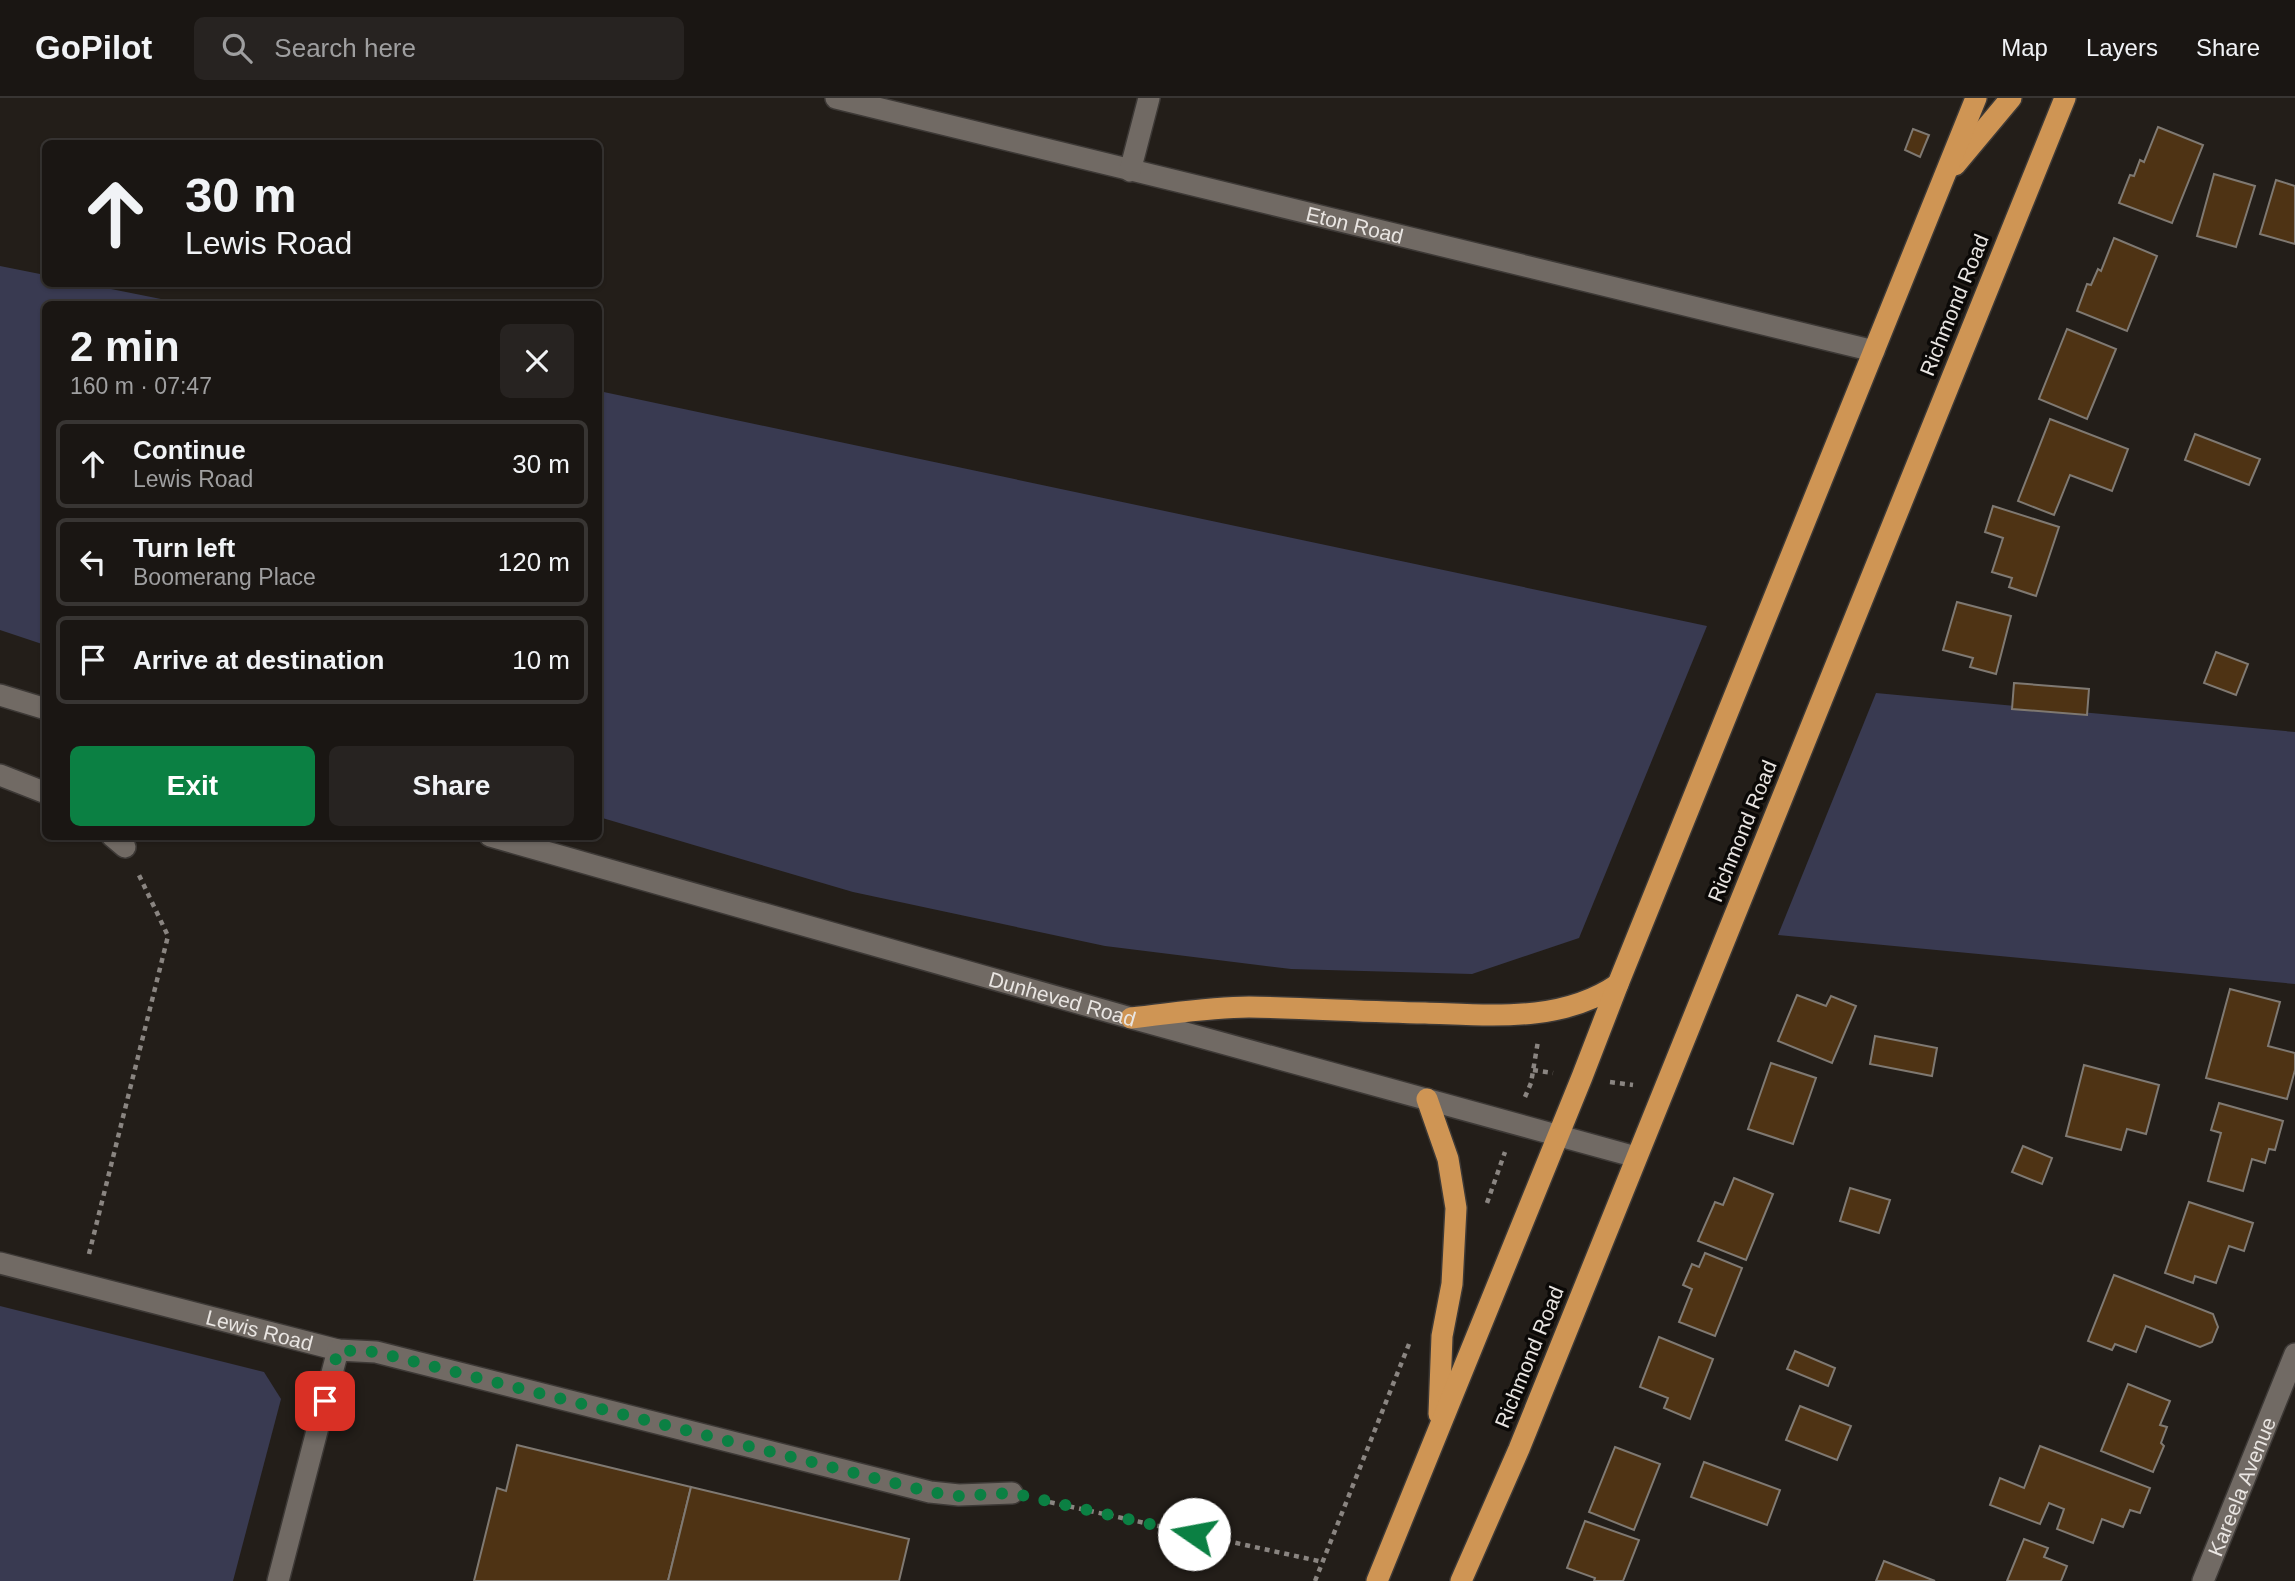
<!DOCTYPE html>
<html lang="en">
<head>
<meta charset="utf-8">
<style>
  body { margin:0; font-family:Arial,sans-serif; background:#272321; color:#f1f3f6; height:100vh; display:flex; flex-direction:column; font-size:26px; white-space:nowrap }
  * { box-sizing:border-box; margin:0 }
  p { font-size:23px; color:#9f9fa0 }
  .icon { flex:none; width:38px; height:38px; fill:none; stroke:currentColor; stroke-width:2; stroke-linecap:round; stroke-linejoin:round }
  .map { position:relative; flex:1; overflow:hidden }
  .details { position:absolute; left:42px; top:203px; width:560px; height:539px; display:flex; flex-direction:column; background:#1a1613; border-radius:10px; box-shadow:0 2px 5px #0004,0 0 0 2px #383533 }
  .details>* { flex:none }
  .top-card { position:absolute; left:42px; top:42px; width:560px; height:147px; border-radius:10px; box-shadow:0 2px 5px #0004,0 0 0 2px #383533; background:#1a1613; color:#f1f3f6; overflow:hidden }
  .pin { position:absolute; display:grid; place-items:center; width:60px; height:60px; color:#fff; margin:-30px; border-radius:14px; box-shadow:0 4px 10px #0006 }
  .me { position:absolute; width:77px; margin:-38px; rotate:282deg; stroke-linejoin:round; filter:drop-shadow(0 0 5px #0008) }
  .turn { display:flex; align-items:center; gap:24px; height:147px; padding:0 28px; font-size:32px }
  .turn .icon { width:91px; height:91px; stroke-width:2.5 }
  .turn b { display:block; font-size:49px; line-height:60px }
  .round { display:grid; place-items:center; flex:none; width:74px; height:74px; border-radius:10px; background:#272321 }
  .summary { display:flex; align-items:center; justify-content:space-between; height:119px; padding:0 28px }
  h1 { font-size:42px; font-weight:700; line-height:52px }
  .cta { display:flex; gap:14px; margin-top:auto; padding:14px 28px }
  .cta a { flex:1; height:80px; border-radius:10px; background:#0b8043; color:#fff; font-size:28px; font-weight:700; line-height:80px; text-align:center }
  .cta a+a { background:#272321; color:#f1f3f6 }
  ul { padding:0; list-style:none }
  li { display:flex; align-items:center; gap:21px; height:88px; margin:0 14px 10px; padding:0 14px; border:4px solid #383533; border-radius:10px }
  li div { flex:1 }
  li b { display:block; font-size:26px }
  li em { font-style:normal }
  header { display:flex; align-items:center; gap:42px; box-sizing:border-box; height:98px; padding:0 35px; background:#1a1613; border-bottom:2px solid #383533 }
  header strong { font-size:33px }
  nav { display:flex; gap:38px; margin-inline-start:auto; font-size:24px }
  .search { width:490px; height:63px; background:#272321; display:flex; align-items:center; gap:18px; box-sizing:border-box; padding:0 24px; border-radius:10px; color:#9f9fa0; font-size:26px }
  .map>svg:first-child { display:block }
  .green { fill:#393a51 }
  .building { fill:#4e3314; stroke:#7f7972; stroke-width:2 }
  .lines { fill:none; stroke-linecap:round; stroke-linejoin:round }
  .street-casing { stroke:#3d3936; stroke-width:24 }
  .secondary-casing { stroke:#3d3936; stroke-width:24 }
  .highway-casing { stroke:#3d3936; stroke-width:24 }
  .path { stroke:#8a8581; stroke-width:4.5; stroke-dasharray:5 5; stroke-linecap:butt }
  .street { stroke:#716a64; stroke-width:21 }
  .secondary { stroke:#716a64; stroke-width:21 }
  .highway { stroke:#cf9554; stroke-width:21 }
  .route { stroke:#0b8043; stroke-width:12; stroke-dasharray:0 21.6 }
  .labels { text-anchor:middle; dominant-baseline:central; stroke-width:7; stroke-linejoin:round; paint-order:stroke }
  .street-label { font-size:21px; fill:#e9e5e2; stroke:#0b0907 }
</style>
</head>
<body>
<header>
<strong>GoPilot</strong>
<div class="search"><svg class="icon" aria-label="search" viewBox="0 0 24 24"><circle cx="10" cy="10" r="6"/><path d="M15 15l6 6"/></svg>Search here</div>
<nav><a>Map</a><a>Layers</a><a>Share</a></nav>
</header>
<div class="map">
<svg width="2295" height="1483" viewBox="0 0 2295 1483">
  <rect width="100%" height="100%" fill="#231e19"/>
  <!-- green -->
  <g class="green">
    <polygon points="0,168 45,177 46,186 86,186 186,206 46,206 45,547 0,532"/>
    <polygon points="598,293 599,293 1707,528 1579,840 1472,876 1291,871 1105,848 853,794 599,719"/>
    <polygon points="1876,595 2295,634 2295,886 1778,837"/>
    <polygon points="0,1208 264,1274 281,1301 233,1483 0,1483"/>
  </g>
  <!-- building -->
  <g class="building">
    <polygon points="2158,29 2203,47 2172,125 2119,105 2130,77 2134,78 2140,62 2144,64"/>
    <polygon points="1913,31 1929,37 1920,59 1905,52"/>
    <polygon points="2214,76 2255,88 2236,149 2197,138"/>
    <polygon points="2276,82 2295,88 2295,146 2260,136"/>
    <polygon points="2114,140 2157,158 2127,233 2077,213 2087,186 2091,187 2098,171 2101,173"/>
    <polygon points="2067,231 2116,251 2087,321 2039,301"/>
    <polygon points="2050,321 2128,351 2112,393 2070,377 2054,417 2018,403"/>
    <polygon points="2195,336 2260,361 2249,387 2185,362"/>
    <polygon points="1993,408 2059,429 2036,498 2009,489 2012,480 1992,474 2003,440 1985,434"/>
    <polygon points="1957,504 2011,518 1996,576 1970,569 1973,560 1943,552"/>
    <polygon points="2216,554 2248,566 2236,597 2204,585"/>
    <polygon points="2014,585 2089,591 2087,617 2012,611"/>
    <polygon points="2230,891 2280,904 2268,948 2295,955 2295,972 2287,1001 2206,980"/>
    <polygon points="1797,897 1826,908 1831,898 1856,908 1832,965 1778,943"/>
    <polygon points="1875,938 1937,950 1932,978 1870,966"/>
    <polygon points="1771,965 1816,980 1793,1046 1748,1031"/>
    <polygon points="2084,967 2159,987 2146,1036 2127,1031 2121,1052 2066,1038"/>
    <polygon points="2219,1005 2283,1023 2275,1052 2269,1051 2265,1065 2252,1061 2243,1093 2208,1083 2221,1035 2211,1032"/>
    <polygon points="2023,1048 2052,1060 2042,1086 2012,1074"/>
    <polygon points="1734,1080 1773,1096 1746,1162 1698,1143 1715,1104 1723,1107"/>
    <polygon points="1850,1090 1890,1102 1879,1135 1840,1123"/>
    <polygon points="2189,1104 2253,1125 2244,1153 2229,1148 2216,1185 2195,1178 2193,1185 2165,1175"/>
    <polygon points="1705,1155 1742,1170 1715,1238 1679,1224 1692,1191 1683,1187 1692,1166 1699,1169"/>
    <polygon points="2114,1177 2213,1216 2218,1229 2212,1244 2200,1249 2146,1228 2136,1254 2115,1246 2112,1252 2088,1243"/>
    <polygon points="1659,1239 1713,1261 1690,1321 1664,1310 1668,1300 1640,1289"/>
    <polygon points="1795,1253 1835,1270 1828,1288 1787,1271"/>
    <polygon points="2128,1286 2170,1303 2160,1327 2167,1329 2161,1345 2164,1348 2153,1374 2101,1353"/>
    <polygon points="1800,1308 1851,1328 1837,1362 1786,1342"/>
    <polygon points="517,1347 691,1389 668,1483 474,1483 497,1390 506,1393"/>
    <polygon points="2040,1348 2150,1390 2140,1415 2130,1412 2123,1429 2102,1421 2093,1445 2057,1431 2064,1411 2049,1405 2040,1426 1990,1407 2000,1380 2024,1390"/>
    <polygon points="1615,1349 1660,1366 1634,1432 1589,1414"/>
    <polygon points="1704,1364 1780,1392 1767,1427 1691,1399"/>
    <polygon points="691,1389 909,1441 899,1483 668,1483"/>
    <polygon points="1585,1423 1639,1442 1623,1483 1594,1483 1595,1480 1567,1470"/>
    <polygon points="2024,1441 2048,1450 2044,1459 2067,1468 2061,1483 2007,1483"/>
    <polygon points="1884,1463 1935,1483 1876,1483"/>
  </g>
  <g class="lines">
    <!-- street casing -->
    <g class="street-casing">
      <g id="street">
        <path id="s1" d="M836 0 1874 253"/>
        <polyline points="1130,73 1149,0"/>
        <polyline points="0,677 46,695"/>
        <polyline points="112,738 125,749"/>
        <path id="s2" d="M0 1165 338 1252 376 1254 930 1394 959 1397 1012 1395"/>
        <polyline points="278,1483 338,1252"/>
        <path id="s3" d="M2203 1483 2295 1256"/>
      </g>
    </g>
    <!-- secondary casing -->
    <g class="secondary-casing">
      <g id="secondary">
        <polyline points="0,597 46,611"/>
        <path id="s4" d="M490 738 1131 920 1636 1059"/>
      </g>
    </g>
    <!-- highway casing -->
    <g class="highway-casing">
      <g id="highway">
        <polyline points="1955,67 2011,0"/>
        <path d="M1131 920C1170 916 1210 909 1249 909 1307 910 1366 914 1425 915 1490 917 1562 925 1618 886"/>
        <polyline points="1427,1001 1448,1061 1456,1110 1452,1186 1442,1238 1439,1316"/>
        <polyline points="1377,1483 1582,979 1618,886 1976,0"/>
        <polyline points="1461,1483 1519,1351 2065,0"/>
      </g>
    </g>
    <!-- path -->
    <g class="path">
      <polyline points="1533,972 1553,975"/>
      <polyline points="1610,984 1633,987"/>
      <polyline points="1525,999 1531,985 1538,943"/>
      <polyline points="1487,1105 1505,1054"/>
      <polyline points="89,1156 168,838 138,775"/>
      <polyline points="1040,1402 1323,1464"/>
      <polyline points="1315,1483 1409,1246"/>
    </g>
    <!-- street -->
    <use href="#street" class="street"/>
    <!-- secondary -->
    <use href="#secondary" class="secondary"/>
    <!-- highway -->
    <use href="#highway" class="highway"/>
  </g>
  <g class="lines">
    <!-- route -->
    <polyline class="route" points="325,1303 338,1252 376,1254 930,1394 959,1398 1012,1395 1194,1436"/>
  </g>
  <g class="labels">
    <!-- street labels -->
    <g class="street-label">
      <text stroke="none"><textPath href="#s1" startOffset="534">Eton Road</textPath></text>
      <text transform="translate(1954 207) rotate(-68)">Richmond Road</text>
      <text transform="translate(1742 733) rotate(-68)">Richmond Road</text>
      <text stroke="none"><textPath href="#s4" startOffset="595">Dunheved Road</textPath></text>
      <text stroke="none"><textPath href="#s2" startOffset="268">Lewis Road</textPath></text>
      <text transform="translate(1529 1259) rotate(-68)">Richmond Road</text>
      <text stroke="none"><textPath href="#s3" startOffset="102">Kareela Avenue</textPath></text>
    </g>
  </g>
</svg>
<div class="pin" style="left:325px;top:1303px;background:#d93025"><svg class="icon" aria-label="arrive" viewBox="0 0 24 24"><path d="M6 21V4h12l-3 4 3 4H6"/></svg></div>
<svg class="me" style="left:1194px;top:1436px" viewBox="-20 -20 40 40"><circle r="19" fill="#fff"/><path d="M0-13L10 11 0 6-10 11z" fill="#0b8043"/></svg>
<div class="top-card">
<div class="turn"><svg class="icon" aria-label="ahead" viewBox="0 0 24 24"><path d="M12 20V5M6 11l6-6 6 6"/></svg><div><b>30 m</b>Lewis Road</div></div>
</div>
<section class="details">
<div class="summary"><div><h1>2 min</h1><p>160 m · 07:47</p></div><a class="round"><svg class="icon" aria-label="close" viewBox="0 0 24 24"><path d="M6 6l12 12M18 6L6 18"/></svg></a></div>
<ul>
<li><svg class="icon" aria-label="ahead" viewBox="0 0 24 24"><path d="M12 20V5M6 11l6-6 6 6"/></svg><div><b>Continue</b><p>Lewis Road</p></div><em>30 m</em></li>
<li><svg class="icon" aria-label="left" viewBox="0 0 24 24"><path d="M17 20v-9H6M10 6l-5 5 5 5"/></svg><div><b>Turn left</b><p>Boomerang Place</p></div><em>120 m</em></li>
<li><svg class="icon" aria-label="arrive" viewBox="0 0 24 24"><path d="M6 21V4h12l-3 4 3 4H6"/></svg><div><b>Arrive at destination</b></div><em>10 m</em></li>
</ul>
<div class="cta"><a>Exit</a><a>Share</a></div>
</section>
</div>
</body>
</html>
